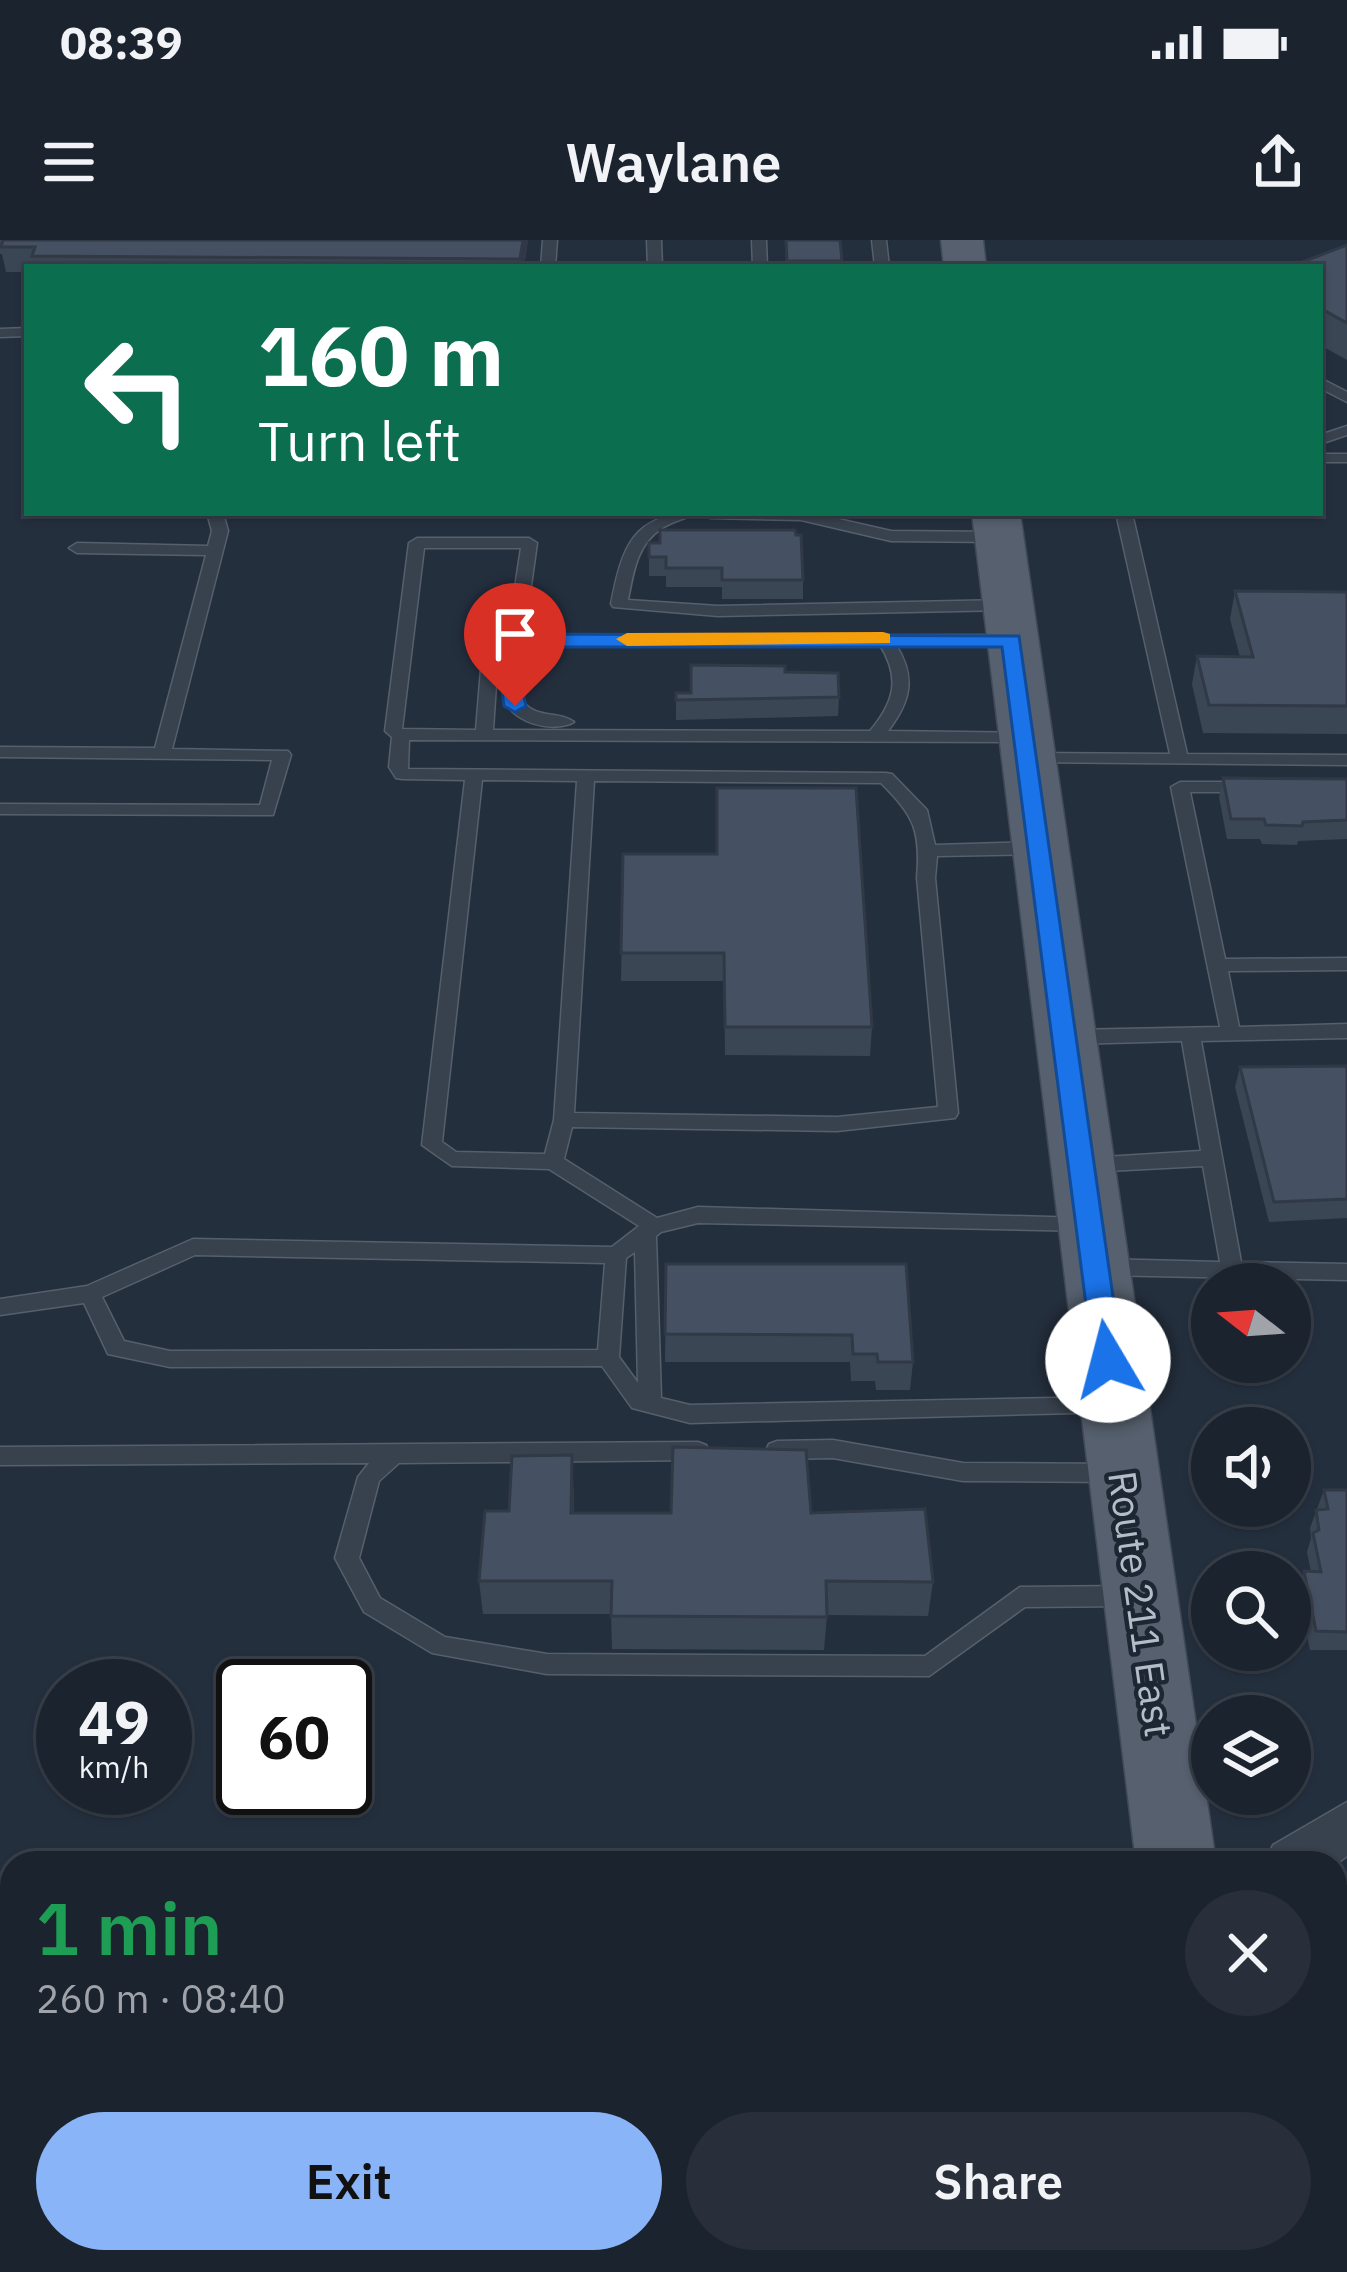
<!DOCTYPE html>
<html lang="en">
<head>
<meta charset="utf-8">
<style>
  body { margin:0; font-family:"IBM Plex Sans",sans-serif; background:#282f3a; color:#f1f3f6; height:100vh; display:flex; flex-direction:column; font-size:45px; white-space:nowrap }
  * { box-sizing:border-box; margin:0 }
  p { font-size:39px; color:#a0a4aa }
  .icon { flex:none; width:66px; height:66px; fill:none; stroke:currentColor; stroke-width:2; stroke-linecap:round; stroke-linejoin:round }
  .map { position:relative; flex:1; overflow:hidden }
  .sheet { position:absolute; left:0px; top:1611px; width:1347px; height:423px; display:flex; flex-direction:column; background:#1b232e; border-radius:36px 36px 0 0; box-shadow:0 3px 9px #0004,0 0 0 3px #39404a }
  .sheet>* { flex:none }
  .top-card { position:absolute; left:24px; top:24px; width:1299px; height:252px; border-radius:0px; box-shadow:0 3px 9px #0004,0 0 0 3px #39404a; background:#0b6e4f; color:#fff; overflow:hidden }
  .needle { width:78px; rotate:287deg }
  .buttons { position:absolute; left:1191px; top:1023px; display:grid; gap:24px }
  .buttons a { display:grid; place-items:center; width:120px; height:120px; border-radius:50%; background:#1b232e; box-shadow:0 3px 9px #0004,0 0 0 3px #39404a; font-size:60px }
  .speed { position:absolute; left:36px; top:1419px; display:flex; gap:24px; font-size:60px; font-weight:700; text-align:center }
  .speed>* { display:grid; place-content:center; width:156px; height:156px; border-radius:50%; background:#1b232e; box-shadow:0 3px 9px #0004,0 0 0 3px #39404a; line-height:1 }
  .speed small { font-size:30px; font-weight:400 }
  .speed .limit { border:6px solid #111; border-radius:18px; background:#fff; color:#111 }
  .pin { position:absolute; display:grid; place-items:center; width:102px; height:102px; color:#fff; margin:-123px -51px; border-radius:50% 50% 50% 0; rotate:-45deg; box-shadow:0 0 12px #0007 }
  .pin .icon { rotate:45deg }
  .me { position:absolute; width:132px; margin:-66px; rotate:352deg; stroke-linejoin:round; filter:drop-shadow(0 0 9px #0008) }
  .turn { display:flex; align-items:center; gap:42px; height:252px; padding:0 36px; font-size:54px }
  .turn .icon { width:156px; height:156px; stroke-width:2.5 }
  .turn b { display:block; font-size:84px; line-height:102px }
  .round { display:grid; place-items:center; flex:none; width:126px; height:126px; border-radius:63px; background:#282f3a }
  .overview { display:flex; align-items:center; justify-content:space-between; height:204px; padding:0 36px }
  h1 { font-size:72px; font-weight:600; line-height:90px; color:#1e9e55 }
  .primary-button { display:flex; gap:24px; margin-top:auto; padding:24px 36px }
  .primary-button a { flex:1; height:138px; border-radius:72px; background:#8ab4f8; color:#111; font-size:48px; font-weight:600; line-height:138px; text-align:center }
  .primary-button a+a { background:#282f3a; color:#f1f3f6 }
  .status { display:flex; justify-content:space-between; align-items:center; height:84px; padding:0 60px; background:#1b232e; direction:ltr }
  .status svg { height:33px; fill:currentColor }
  header { display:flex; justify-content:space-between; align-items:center; height:156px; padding:0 36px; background:#1b232e; font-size:54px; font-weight:600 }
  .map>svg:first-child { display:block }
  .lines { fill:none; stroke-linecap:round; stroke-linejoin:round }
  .lane-casing { stroke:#565f6c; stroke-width:3 }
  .street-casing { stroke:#565f6c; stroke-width:3 }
  .primary-casing { stroke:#414a57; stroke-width:3 }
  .lane { fill:#38414e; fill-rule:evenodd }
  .street { fill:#38414e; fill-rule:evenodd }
  .primary { fill:#56606e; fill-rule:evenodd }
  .wall { fill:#3b4654 }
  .shaded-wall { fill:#303945 }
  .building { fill:#455162; stroke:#303945; stroke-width:3 }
  .route { fill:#1a73e8; stroke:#114b97; stroke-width:3 }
  .slow { fill:#f59e0b }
  .labels { text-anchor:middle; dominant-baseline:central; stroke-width:9; stroke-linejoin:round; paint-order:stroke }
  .street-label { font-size:39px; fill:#b4bcc9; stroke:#1d2633 }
</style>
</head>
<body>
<div class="status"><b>08:39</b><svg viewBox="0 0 49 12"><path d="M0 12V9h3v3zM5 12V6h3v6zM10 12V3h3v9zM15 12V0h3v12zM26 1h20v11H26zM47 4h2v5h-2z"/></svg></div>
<header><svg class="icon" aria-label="menu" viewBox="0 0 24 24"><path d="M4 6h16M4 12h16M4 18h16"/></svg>Waylane<svg class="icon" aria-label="share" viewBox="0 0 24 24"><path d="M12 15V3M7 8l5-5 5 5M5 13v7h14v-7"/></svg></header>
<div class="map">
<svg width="1347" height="2032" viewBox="0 0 1347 2032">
  <rect width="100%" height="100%" fill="#242f3e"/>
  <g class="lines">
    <!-- lane casing -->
    <g class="lane-casing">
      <g id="lane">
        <polygon points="543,0 557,0 555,27 541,27"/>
        <polygon points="647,0 661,0 662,27 648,27"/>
        <polygon points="752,0 766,0 767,27 753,27"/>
        <polygon points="872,0 886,0 889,27 875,27"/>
        <polygon points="27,88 27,96 0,97 0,89"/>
        <polygon points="1320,138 1347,152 1347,162 1320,148"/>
        <polygon points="1347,186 1347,195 1320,204 1320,195"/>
        <rect x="1320" y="214" width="27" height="8"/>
        <polygon points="207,273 223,273 228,291 172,509 288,511 291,515 273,575 0,574 0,564 260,565 272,520 0,517 0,507 155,508 206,315 77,313 69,308 77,303 208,306 212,291"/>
        <path d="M697 273C686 279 672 281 661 289 637 304 633 334 628 360L718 366 1007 360 1015 365 1007 370 718 376 613 367 611 364C622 308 632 273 697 273Z"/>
        <polygon points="702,273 812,273 891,291 999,292 1007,297 999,302 891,301 801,280 710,278"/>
        <polygon points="1116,273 1132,273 1187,514 1347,515 1347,525 1024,522 1021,518 1030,513 1170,514"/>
        <path d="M529 298 537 303 524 396 1011 395 1019 400 1011 405H896C917 438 910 462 888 491L1030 493V501L1024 502 409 500 408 529 886 533 892 534 927 570 935 605 1038 602 1047 608 1038 614 937 616 935 638 958 873 955 878 837 891 572 887 564 919 657 978 698 967 1083 978 1090 981 1093 986 1090 991 698 983 661 992 656 996 661 1158 690 1165 1106 1157 1114 1160 1117 1166 1114 1172 690 1183 632 1168 602 1126 170 1127 108 1114 84 1063 0 1075V1059L87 1046 193 999 612 1007 639 986 549 929 452 926 422 905 465 540 402 539 396 538 389 527 392 497 385 491 409 303 417 298ZM424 308H521L507 400 481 429 476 490 402 489ZM880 405C901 439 894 462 870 491L493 490 497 430 515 411C509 425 500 444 505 460 513 484 556 493 574 482 558 470 536 480 522 460L523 434 533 406ZM482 540 577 541 554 880 545 914 456 912 442 902ZM594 541 881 543C914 576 921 590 917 638L938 867 837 877 574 873ZM635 1012 638 1143 619 1117 626 1018ZM195 1015 605 1023 598 1110 170 1111 124 1101 102 1057Z"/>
        <polygon points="1180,542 1246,542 1255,547 1246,552 1190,552 1225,719 1347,718 1347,730 1228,731 1239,787 1347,784 1347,798 1201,801 1241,1022 1347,1024 1347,1040 1102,1035 1091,1027 1102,1019 1220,1022 1203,926 1088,932 1078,925 1088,918 1201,911 1182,801 1072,804 1062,797 1072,790 1220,787 1171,547"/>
        <polygon points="833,1200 963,1223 1116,1224 1124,1227 1127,1233 1124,1239 1116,1242 963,1241 833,1218 777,1219 769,1216 766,1210 769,1204 777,1201"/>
        <polygon points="698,1202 706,1205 709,1211 706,1217 698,1220 399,1223 379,1241 359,1318 380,1358 445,1397 547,1414 925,1416 1020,1347 1131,1346 1139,1349 1143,1356 1139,1363 1131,1366 1025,1367 929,1436 547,1434 432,1413 364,1372 335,1318 358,1237 369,1223 0,1225 0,1207"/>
      </g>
    </g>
    <!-- street casing -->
    <g class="street-casing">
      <polygon id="street" points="1347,1562 1347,1616 1335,1625 1265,1623 1273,1605"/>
    </g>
    <!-- primary casing -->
    <g class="primary-casing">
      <g id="primary">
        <polygon points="941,0 983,0 986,27 944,27"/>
        <polygon points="972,273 1020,273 1216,1623 1136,1623"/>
        <polygon points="1188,2022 1278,2022 1280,2032 1190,2032"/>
      </g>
    </g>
    <!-- lane -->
    <use href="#lane" class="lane"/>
    <!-- street -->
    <use href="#street" class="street"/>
    <!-- primary -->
    <use href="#primary" class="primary"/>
  </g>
  <!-- wall -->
  <g class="wall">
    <polygon points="0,0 528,0 524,27 27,27 27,32 6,32 2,14 0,14"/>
    <polygon points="785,0 840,0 842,27 786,27"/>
    <polygon points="1347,5 1347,120 1320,105 1320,27"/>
    <polygon points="649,303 803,340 803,359 722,359 722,347 666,347 666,336 649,336"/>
    <polygon points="1235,351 1347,352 1347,494 1203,493 1192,444 1197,416 1240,417 1230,379"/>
    <polygon points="785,432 839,457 838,476 676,480 676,453 691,453"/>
    <polygon points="1223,538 1347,539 1347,599 1298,601 1297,605 1262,604 1260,599 1227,599 1219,557"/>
    <polygon points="623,614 872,787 870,816 725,815 724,741 621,741"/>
    <polygon points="1347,826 1347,978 1269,982 1235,847 1240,827"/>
    <polygon points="666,1024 906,1024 913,1122 910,1150 876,1150 875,1141 851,1141 850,1122 665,1122"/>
    <polygon points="574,1249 574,1273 811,1273 933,1342 928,1376 827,1375 824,1410 612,1409 611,1374 483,1374 479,1341 509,1271"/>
    <polygon points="1324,1250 1347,1250 1347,1410 1310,1410 1298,1350 1304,1331 1311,1332 1307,1312 1311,1298 1310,1288"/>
    <polygon points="294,2022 988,2022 986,2032 293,2031"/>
  </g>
  <!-- shaded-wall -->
  <g class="shaded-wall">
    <polygon points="523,0 528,0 524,27 520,27"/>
    <polygon points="572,1215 574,1249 573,1307 571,1273"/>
    <polygon points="170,2022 181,2022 180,2032 168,2032"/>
  </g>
  <!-- building -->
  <g class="building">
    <polygon points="3,0 523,0 520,19 32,16 35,7 1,7"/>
    <polygon points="786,0 840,0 842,21 787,21"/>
    <polygon points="1347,5 1347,83 1320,68 1320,27 1289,27"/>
    <polygon points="660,290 795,290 796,295 801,295 803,340 722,340 722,328 666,328 666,317 649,317 649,303 660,303"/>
    <polygon points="1235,351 1347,352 1347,466 1209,465 1197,416 1253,417"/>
    <polygon points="691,425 785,426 785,432 838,433 839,457 676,460 676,453 691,453"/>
    <polygon points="1223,538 1347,539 1347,580 1303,582 1302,586 1266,585 1264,579 1231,579"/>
    <polygon points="717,548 856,548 872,787 725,787 724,713 621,713 623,614 717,614"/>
    <polygon points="1347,826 1347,959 1274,962 1240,827"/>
    <polygon points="666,1024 906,1024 913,1122 878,1122 877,1114 853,1114 852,1095 665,1094"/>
    <polygon points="673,1207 806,1210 811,1273 925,1269 933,1342 826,1341 827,1377 611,1376 612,1341 479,1341 485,1271 509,1271 512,1216 572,1215 571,1273 671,1273"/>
    <polygon points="1324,1250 1347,1250 1347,1392 1316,1391 1304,1331 1321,1332 1313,1293 1319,1290 1316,1270 1328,1269"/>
    <polygon points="0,1768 12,1768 12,2022 170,2022 168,2032 0,2032"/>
    <polygon points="294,2022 857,2022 293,2031"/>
    <polygon points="897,2022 941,2022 942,2032 897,2032"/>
  </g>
  <!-- route -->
  <path class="route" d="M527 394 1019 396 1122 1120 1118 1127H1098L1093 1120 1002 407H535L521 443 526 466 515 472 504 466C500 443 504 405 527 394Z"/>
  <!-- slow -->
  <polygon class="slow" points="883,392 890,394 890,403 627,406 616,399 627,393"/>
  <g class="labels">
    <!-- street labels -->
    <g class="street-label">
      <text transform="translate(1141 1364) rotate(82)">Route 211 East</text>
    </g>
  </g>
</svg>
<div class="buttons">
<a><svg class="needle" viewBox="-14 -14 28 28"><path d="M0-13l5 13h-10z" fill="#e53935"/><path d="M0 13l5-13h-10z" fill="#a0a4aa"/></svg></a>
<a><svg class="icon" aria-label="sound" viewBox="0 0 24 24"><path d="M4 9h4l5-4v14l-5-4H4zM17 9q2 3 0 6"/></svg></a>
<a><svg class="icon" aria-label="search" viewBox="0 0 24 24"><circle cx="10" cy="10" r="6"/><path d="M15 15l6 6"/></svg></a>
<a><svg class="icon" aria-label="layers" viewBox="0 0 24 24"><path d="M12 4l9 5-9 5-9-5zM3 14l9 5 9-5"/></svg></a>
</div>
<div class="speed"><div>49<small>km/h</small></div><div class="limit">60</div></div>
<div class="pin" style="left:515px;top:466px;background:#d93025"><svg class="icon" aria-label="arrive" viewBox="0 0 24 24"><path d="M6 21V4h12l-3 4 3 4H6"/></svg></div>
<svg class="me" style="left:1108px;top:1120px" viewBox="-20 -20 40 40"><circle r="19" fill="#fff"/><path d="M0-13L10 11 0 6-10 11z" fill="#1a73e8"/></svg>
<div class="top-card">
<div class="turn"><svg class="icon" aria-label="left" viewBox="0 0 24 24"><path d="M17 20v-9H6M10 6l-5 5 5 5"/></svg><div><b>160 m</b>Turn left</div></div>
</div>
<section class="sheet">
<div class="overview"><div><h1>1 min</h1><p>260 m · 08:40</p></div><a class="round"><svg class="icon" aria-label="close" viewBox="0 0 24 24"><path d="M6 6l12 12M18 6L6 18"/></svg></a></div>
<div class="primary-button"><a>Exit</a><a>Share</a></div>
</section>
</div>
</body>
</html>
